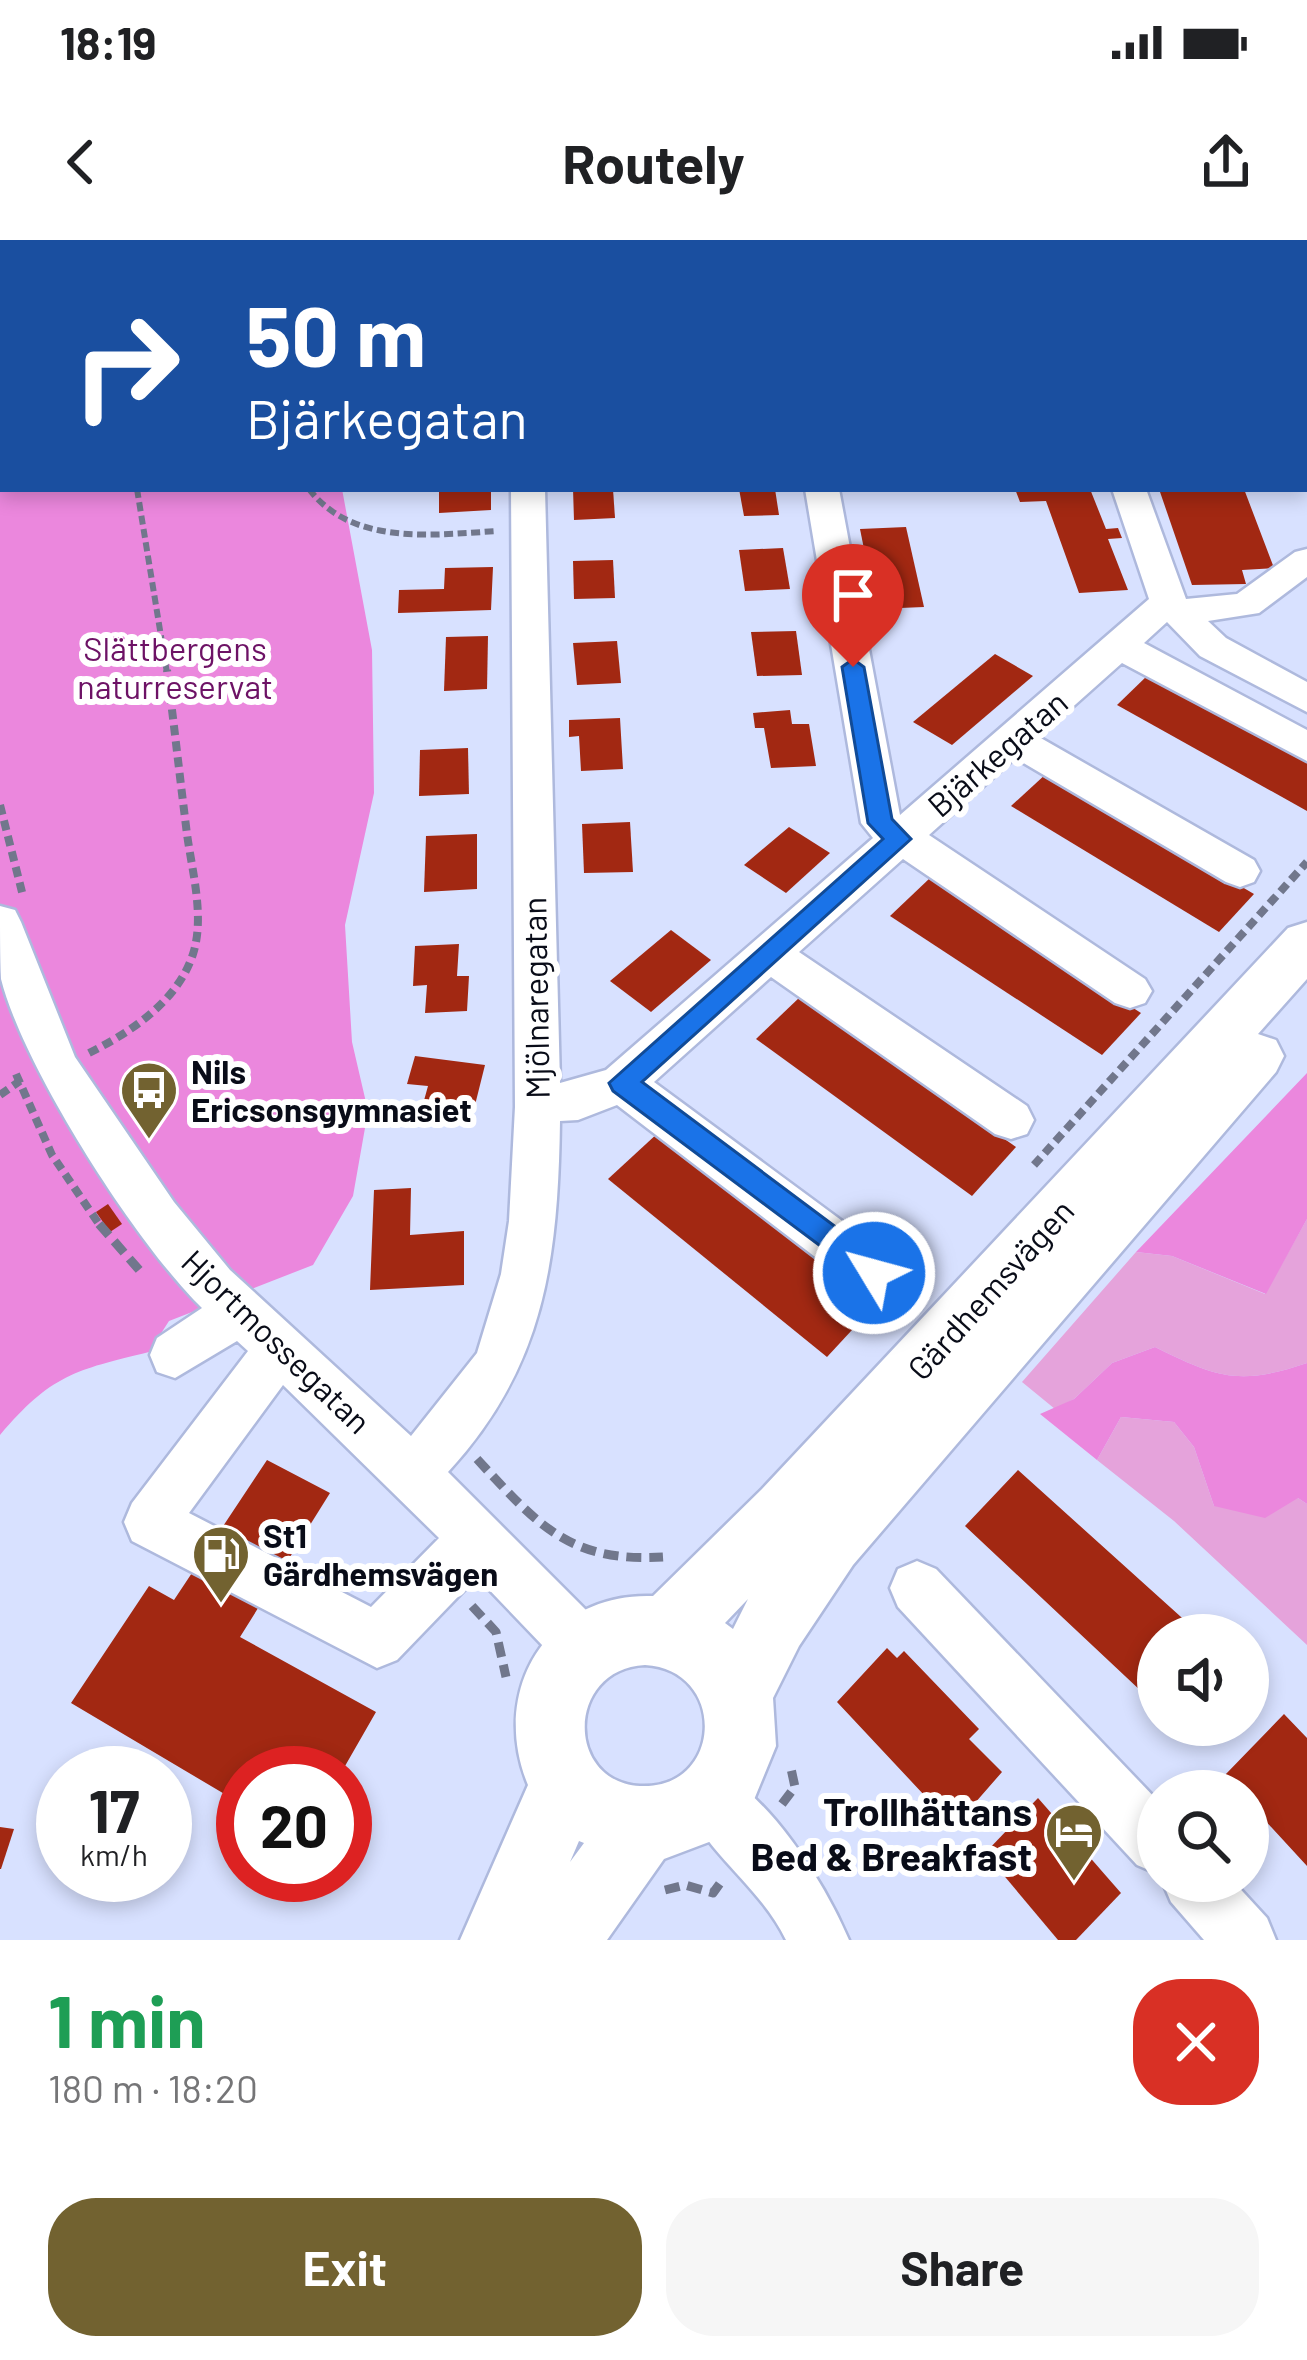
<!DOCTYPE html>
<html lang="en">
<head>
<meta charset="utf-8">
<style>
  body { margin:0; font-family:Barlow,sans-serif; background:#f6f6f6; color:#202124; height:100vh; display:flex; flex-direction:column; font-size:45px; white-space:nowrap }
  * { box-sizing:border-box; margin:0 }
  p { font-size:39px; color:#757577 }
  .icon { flex:none; width:66px; height:66px; fill:none; stroke:currentColor; stroke-width:2; stroke-linecap:round; stroke-linejoin:round }
  .map { position:relative; height:1700px; overflow:hidden }
  .side { display:flex; flex-direction:column; background:#fff; flex:1 }
  .side>* { flex:none }
  .guide { position:absolute; left:0px; top:0px; width:1308px; height:252px; box-shadow:0 6px 18px #0003; background:#1a4fa0; color:#fff; overflow:hidden }
  .fabs { position:absolute; left:1137px; top:1374px; display:grid; gap:24px }
  .fabs a { display:grid; place-items:center; width:132px; height:132px; border-radius:50%; background:#fff; box-shadow:0 6px 18px #0003; font-size:60px }
  .speed { position:absolute; left:36px; top:1506px; display:flex; gap:24px; font-size:60px; font-weight:700; text-align:center }
  .speed>* { display:grid; place-content:center; width:156px; height:156px; border-radius:50%; background:#fff; box-shadow:0 6px 18px #0003; line-height:1 }
  .speed small { font-size:30px; font-weight:400 }
  .speed .limit { border:18px solid #d22; background:#fff; color:#111 }
  .pin { position:absolute; display:grid; place-items:center; width:102px; height:102px; color:#fff; margin:-123px -51px; border-radius:50% 50% 50% 0; rotate:-45deg; box-shadow:0 0 12px #0007 }
  .pin .icon { rotate:45deg }
  .me { position:absolute; width:132px; margin:-66px; rotate:307deg; stroke-linejoin:round; filter:drop-shadow(0 0 9px #0008) }
  .turn { display:flex; align-items:center; gap:42px; height:252px; padding:0 48px; font-size:54px }
  .turn .icon { width:156px; height:156px; stroke-width:2.5 }
  .turn b { display:block; font-size:84px; line-height:102px }
  .round { display:grid; place-items:center; flex:none; width:126px; height:126px; border-radius:48px; background:#f6f6f6 }
  .overview { display:flex; align-items:center; justify-content:space-between; height:204px; padding:0 48px }
  h1 { font-size:72px; font-weight:700; line-height:90px; color:#1e9e55 }
  .action { display:flex; gap:24px; margin-top:auto; padding:24px 48px }
  .action a { flex:1; height:138px; border-radius:48px; background:#726230; color:#fff; font-size:48px; font-weight:700; line-height:138px; text-align:center }
  .action a+a { background:#f6f6f6; color:#202124 }
  .status { display:flex; justify-content:space-between; align-items:center; height:84px; padding:0 60px; background:#fff; direction:ltr }
  .status svg { height:33px; fill:currentColor }
  header { display:flex; justify-content:space-between; align-items:center; height:156px; padding:0 48px; background:#fff; font-size:54px; font-weight:700 }
  .map>svg:first-child { display:block }
  .green { fill:#e5a3db }
  .forest { fill:#eb87dd }
  .building { fill:#a22812 }
  .lines { fill:none; stroke-linecap:round; stroke-linejoin:round }
  .minor-casing { stroke:#aeb9dd; stroke-width:5 }
  .major-casing { stroke:#aeb9dd; stroke-width:5 }
  .path-far2 { stroke:#71778c; stroke-width:6; stroke-dasharray:9 4.5; stroke-linecap:butt }
  .path-far1 { stroke:#71778c; stroke-width:8; stroke-dasharray:10 6; stroke-linecap:butt }
  .path { stroke:#71778c; stroke-width:9; stroke-dasharray:15 8; stroke-linecap:butt }
  .minor { fill:#fff; fill-rule:evenodd }
  .major { fill:#fff; fill-rule:evenodd }
  .route { fill:#1a73e8; stroke:#114b97; stroke-width:3 }
  .labels { text-anchor:middle; dominant-baseline:central; stroke-width:12; stroke-linejoin:round; paint-order:stroke }
  .park-label { font-size:33px; fill:#6d1265; stroke:#fff }
  .street-label { font-size:33px; fill:#090c18; stroke:#fff }
  .poi-label { font-size:33px; font-weight:bold; fill:#090c18; stroke:#fff; text-anchor:start }
  .near-poi-label { font-size:39px; font-weight:bold; fill:#090c18; stroke:#fff; text-anchor:end }
</style>
</head>
<body>
<div class="status"><b>18:19</b><svg viewBox="0 0 49 12"><path d="M0 12V9h3v3zM5 12V6h3v6zM10 12V3h3v9zM15 12V0h3v12zM26 1h20v11H26zM47 4h2v5h-2z"/></svg></div>
<header><svg class="icon" aria-label="back" viewBox="0 0 24 24"><path d="M15 5l-7 7 7 7"/></svg>Routely<svg class="icon" aria-label="share" viewBox="0 0 24 24"><path d="M12 15V3M7 8l5-5 5 5M5 13v7h14v-7"/></svg></header>
<div class="map">
<svg width="1307" height="1700" viewBox="0 0 1307 1700">
  <rect width="100%" height="100%" fill="#d8e1ff"/>
  <!-- green -->
  <g class="green">
    <path d="M1307 979V1123C1239 1146 1218 1138 1155 1107L1112 1123 1074 1159 1055 1169 1022 1142 1136 1012 1172 1016 1265 1054Z"/>
    <polygon points="1121,1177 1174,1182 1194,1207 1214,1266 1298,1258 1307,1264 1307,1405 1174,1281 1097,1220"/>
  </g>
  <!-- forest -->
  <g class="forest">
    <path d="M0 0H387L3 3V249H342L372 410 374 553 345 685 352 802 368 871 353 956 313 1025 169 1081 149 1112C75 1130 51 1135 0 1195Z"/>
    <polygon points="1307,833 1307,979 1266,1054 1172,1016 1136,1012"/>
    <path d="M1155 1107C1218 1138 1239 1146 1307 1123V1264L1298 1258 1265 1278 1214 1266 1194 1207 1174 1182 1121 1177 1097 1220 1040 1174 1074 1159 1112 1123Z"/>
  </g>
  <!-- building -->
  <g class="building">
    <polygon points="439,249 491,249 491,270 439,273"/>
    <polygon points="573,249 613,249 615,278 574,280"/>
    <polygon points="739,249 775,249 779,275 744,276"/>
    <polygon points="1015,249 1090,249 1106,289 1118,288 1122,298 1108,299 1128,350 1079,353 1046,261 1020,262"/>
    <polygon points="1159,249 1244,249 1274,328 1242,330 1246,344 1192,345"/>
    <polygon points="906,287 924,367 876,369 860,289"/>
    <polygon points="783,308 790,349 745,351 739,310"/>
    <polygon points="613,320 615,358 574,359 573,321"/>
    <polygon points="493,327 491,370 398,373 399,350 444,349 445,328"/>
    <polygon points="796,391 802,435 757,436 751,392"/>
    <polygon points="488,396 487,449 444,451 446,397"/>
    <polygon points="617,401 621,443 577,445 573,403"/>
    <polygon points="995,414 1033,436 952,505 913,482"/>
    <polygon points="1149,434 1307,520 1307,571 1117,465"/>
    <polygon points="790,470 792,484 809,484 816,526 771,528 764,488 755,488 753,473"/>
    <polygon points="620,478 623,529 581,531 579,496 569,497 569,480"/>
    <polygon points="468,508 469,554 419,556 420,510"/>
    <polygon points="1047,533 1254,654 1219,692 1011,566"/>
    <polygon points="630,582 633,632 584,633 582,584"/>
    <polygon points="789,587 830,613 786,653 744,625"/>
    <polygon points="477,594 477,649 424,652 426,596"/>
    <polygon points="930,638 1141,773 1102,815 890,676"/>
    <polygon points="671,690 711,720 651,772 610,741"/>
    <polygon points="459,704 457,736 469,736 467,771 425,773 427,745 413,746 415,706"/>
    <polygon points="801,756 1016,907 972,956 756,799"/>
    <polygon points="415,816 485,825 471,881 420,875 428,846 407,844"/>
    <polygon points="659,892 877,1063 827,1117 608,939"/>
    <polygon points="411,948 410,995 464,991 464,1045 370,1050 374,950"/>
    <polygon points="108,964 122,984 110,992 96,972"/>
    <polygon points="267,1220 330,1253 240,1397 376,1472 341,1533 243,1533 243,1565 71,1463 149,1346 174,1360"/>
    <polygon points="1018,1230 1201,1395 1158,1395 1158,1467 965,1286"/>
    <polygon points="887,1408 897,1418 904,1411 979,1489 969,1499 1002,1532 954,1587 837,1462"/>
    <polygon points="1284,1474 1307,1498 1307,1626 1248,1562 1248,1551 1238,1551 1224,1536"/>
    <polygon points="1038,1558 1121,1653 1076,1700 1058,1700 985,1613"/>
    <polygon points="0,1587 14,1589 1,1629 0,1629"/>
  </g>
  <g class="lines">
    <!-- minor casing -->
    <g class="minor-casing">
      <g id="minor">
        <rect x="511" y="0" width="28" height="3"/>
        <polygon points="1100,0 1128,0 1130,3 1102,3"/>
        <rect x="1305" y="142" width="2" height="18"/>
        <path d="M511 249H545L560 843 606 830 873 598 861 583 805 249H839L900 575 1149 359 1112 249H1146L1186 359 1237 354 1295 312 1307 309V337L1259 373 1208 381 1226 398 1307 442V472L1200 416 1167 382 1144 403 1307 490V521L1122 423 1039 497 1254 620 1260 631 1254 642 1240 647 1226 642 1015 518 929 595 1145 739 1152 751 1145 763 1130 768 1115 763 903 619 799 712 1027 866 1034 880 1027 894 1011 899 995 894 771 737 654 842 891 1017 898 1033 891 1049 874 1055 857 1049 617 865 578 880 560 881C558 1019 545 1127 448 1232L606 1390 614 1410 606 1430 586 1438 566 1430 477 1337 397 1420 377 1428 132 1301 124 1282 132 1263 248 1111 237 1101 175 1138 157 1132 150 1115 157 1098 202 1068C137 1005 23 827 1 739 0 717 0 689 0 666L15 670 21 682 75 817 174 962 230 1030 411 1196 477 1113 501 1034 509 981 515 867ZM283 1145 439 1298 371 1367 189 1273Z"/>
        <polygon points="917,1321 936,1329 1158,1561 1158,1634 1137,1625 898,1367 890,1348 898,1329"/>
        <path d="M711 1528C769 1552 825 1644 849 1700H786C760 1646 704 1612 682 1557L690 1536Z"/>
        <polygon points="1162,1641 1233,1641 1267,1678 1276,1700 1204,1700 1171,1662"/>
      </g>
    </g>
    <!-- major casing -->
    <g class="major-casing">
      <path id="major" d="M1307 682V739L1258 794 1276 800 1284 816 1276 832 853 1325 799 1406 773 1458 776 1506 751 1567 717 1599 664 1619 607 1700H460L528 1545C489 1451 547 1352 653 1356L762 1249 1288 688ZM748 1359 733 1389 725 1383ZM645 1425C728 1430 723 1550 640 1546 565 1542 566 1429 645 1425ZM579 1601 584 1603 570 1622Z"/>
    </g>
    <!-- path-far2 -->
    <g class="path-far2">
      <polyline points="441,0 446,3"/>
      <polyline points="137,249 167,433"/>
      <path d="M309 249C352 306 433 295 497 291"/>
    </g>
    <!-- path-far1 -->
    <g class="path-far1">
      <polyline points="0,565 23,656"/>
      <path d="M89 813C131 792 178 761 193 714 205 677 192 631 187 594 180 539 174 484 167 430"/>
      <polyline points="16,834 52,915 101,987"/>
      <polyline points="0,855 20,841"/>
      <polyline points="1034,925 1307,622"/>
    </g>
    <!-- path -->
    <g class="path">
      <polyline points="99,984 141,1032"/>
      <path d="M477 1219C537 1284 569 1323 663 1317"/>
      <polyline points="472,1366 496,1392 506,1437"/>
      <polyline points="782,1564 795,1547 790,1524"/>
      <polyline points="665,1650 685,1645 713,1653 721,1642"/>
    </g>
    <!-- minor -->
    <use href="#minor" class="minor"/>
    <!-- major -->
    <use href="#major" class="major"/>
  </g>
  <!-- route -->
  <polygon class="route" points="853,419 864,427 892,579 911,599 642,842 884,1023 889,1033 884,1042 874,1046 613,851 609,843 883,599 868,583 842,427"/>
  <!-- icons -->
  <defs>
    <g id="bus-pin" transform="scale(3)"><path d="M0 17L-7.5 6A9.5 9.5 0 1 1 7.5 6Z" fill="#726230" stroke="#fff"/><path d="M-5-6H5V4H4V6H2V4H-2V6H-4V4H-5ZM-3.5-4V0h7V-4ZM-3.5 1.2v1.5H-2V1.2ZM2 1.2v1.5H3.5V1.2Z" fill="#fff"/></g>
    <g id="fuel-pin" transform="scale(3)"><path d="M0 17L-7.5 6A9.5 9.5 0 1 1 7.5 6Z" fill="#726230" stroke="#fff"/><path d="M-5.5-6h7V0h2V4h1.3V-2.5L3-4.5l.8-.8L6-3V5H2.5V1h-1V6h-7ZM-4.2-4.7v3.2H.2V-4.7Z" fill="#fff"/></g>
    <g id="hotel-pin" transform="scale(3)"><path d="M0 17L-7.5 6A9.5 9.5 0 1 1 7.5 6Z" fill="#726230" stroke="#fff"/><path d="M-6-4.5h1.5V1H6V5H4.5V3h-9V5H-6ZM-4 0a1.8 1.8 0 1 1 3.6 0ZM.5 0V-2.5h3Q6-2.5 6 0Z" fill="#fff"/></g>
  </defs>
  <g fill-rule="evenodd">
    <use href="#bus-pin" x="149" y="850"/>
    <use href="#fuel-pin" x="221" y="1314"/>
    <use href="#hotel-pin" x="1074" y="1592"/>
  </g>
  <g class="labels">
    <!-- park labels -->
    <g class="park-label">
      <text x="175" y="408">Slättbergens<tspan x="175" dy="38">naturreservat</tspan></text>
    </g>
    <!-- street labels -->
    <g class="street-label">
      <text transform="translate(997 513) rotate(-41)">Bjärkegatan</text>
      <text transform="translate(535 758) rotate(-91)">Mjölnaregatan</text>
      <text transform="translate(990 1049) rotate(-48)">Gärdhemsvägen</text>
      <text transform="translate(277 1101) rotate(44)">Hjortmossegatan</text>
    </g>
    <!-- poi labels -->
    <g class="poi-label">
      <text x="191" y="831">Nils<tspan x="191" dy="38">Ericsonsgymnasiet</tspan></text>
      <text x="263" y="1295">St1<tspan x="263" dy="38">Gärdhemsvägen</tspan></text>
    </g>
    <!-- near-poi labels -->
    <g class="near-poi-label">
      <text x="1032" y="1570">Trollhättans<tspan x="1032" dy="45">Bed &amp; Breakfast</tspan></text>
    </g>
  </g>
</svg>
<div class="fabs">
<a><svg class="icon" aria-label="sound" viewBox="0 0 24 24"><path d="M4 9h4l5-4v14l-5-4H4zM17 9q2 3 0 6"/></svg></a>
<a><svg class="icon" aria-label="search" viewBox="0 0 24 24"><circle cx="10" cy="10" r="6"/><path d="M15 15l6 6"/></svg></a>
</div>
<div class="speed"><div>17<small>km/h</small></div><div class="limit">20</div></div>
<div class="pin" style="left:853px;top:427px;background:#d93025"><svg class="icon" aria-label="arrive" viewBox="0 0 24 24"><path d="M6 21V4h12l-3 4 3 4H6"/></svg></div>
<svg class="me" style="left:874px;top:1033px" viewBox="-20 -20 40 40"><circle r="17" fill="#1a73e8" stroke="#fff" stroke-width="3"/><path d="M0-11L8 9 0 5-8 9z" fill="#fff"/></svg>
<div class="guide">
<div class="turn"><svg class="icon" aria-label="right" viewBox="0 0 24 24"><path d="M7 20v-9h11M14 6l5 5-5 5"/></svg><div><b>50 m</b>Bjärkegatan</div></div>
</div>
</div>
<section class="side">
<div class="overview"><div><h1>1 min</h1><p>180 m · 18:20</p></div><a class="round" style="background:#d93025;color:#fff"><svg class="icon" aria-label="close" viewBox="0 0 24 24"><path d="M6 6l12 12M18 6L6 18"/></svg></a></div>
<div class="action"><a>Exit</a><a>Share</a></div>
</section>
</body>
</html>
